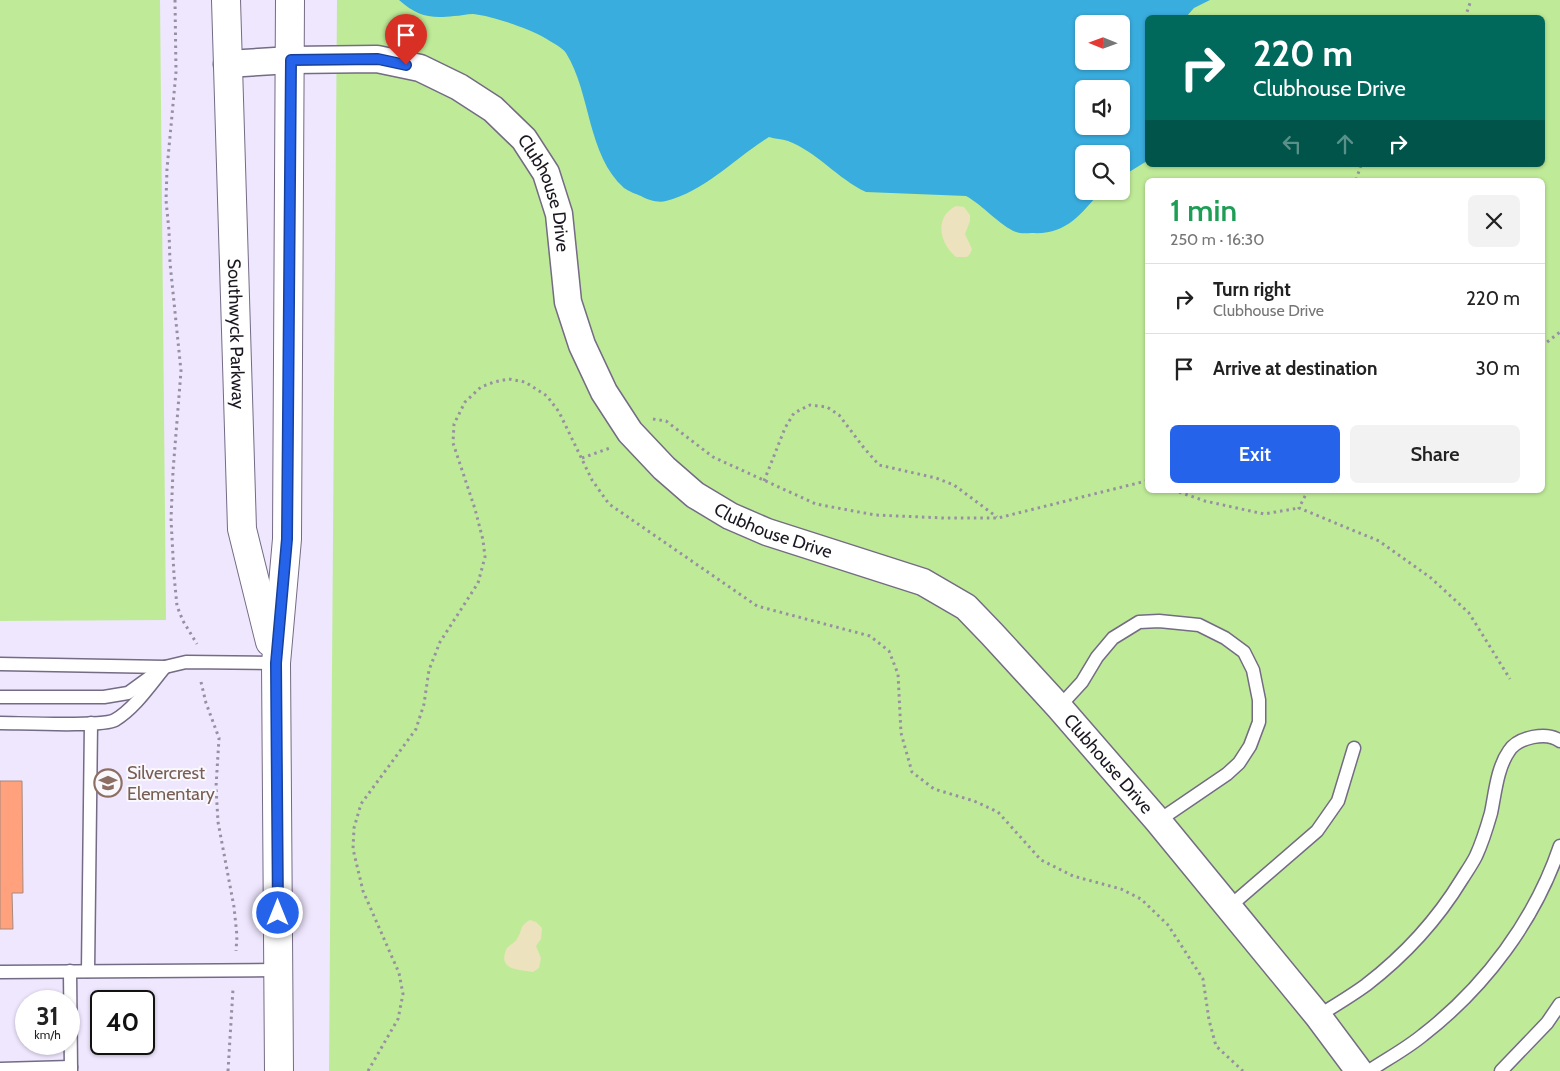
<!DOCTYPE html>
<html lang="en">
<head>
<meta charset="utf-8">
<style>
  body { margin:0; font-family:Cabin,sans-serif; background:#f2f2f2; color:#222; height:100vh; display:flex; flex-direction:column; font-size:19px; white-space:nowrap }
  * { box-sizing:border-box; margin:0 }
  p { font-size:16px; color:#767676 }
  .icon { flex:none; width:28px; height:28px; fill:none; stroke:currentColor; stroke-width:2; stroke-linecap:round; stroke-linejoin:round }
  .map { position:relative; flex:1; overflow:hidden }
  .side { position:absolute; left:1145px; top:178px; width:400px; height:315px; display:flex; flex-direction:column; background:#fff; border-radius:8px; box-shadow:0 1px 4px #0004 }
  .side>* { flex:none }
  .hud { position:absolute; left:1145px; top:15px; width:400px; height:152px; border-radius:8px; box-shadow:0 1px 4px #0004; background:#00695c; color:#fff; overflow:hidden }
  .needle { width:32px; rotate:271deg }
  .tools { position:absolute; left:1075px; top:15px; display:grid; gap:10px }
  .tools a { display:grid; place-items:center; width:55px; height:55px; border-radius:8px; background:#fff; box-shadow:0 1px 4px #0004; font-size:25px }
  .speed { position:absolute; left:15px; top:990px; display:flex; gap:10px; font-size:25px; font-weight:700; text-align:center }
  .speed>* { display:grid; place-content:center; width:65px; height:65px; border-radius:50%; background:#fff; box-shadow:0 1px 4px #0004; line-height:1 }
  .speed small { font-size:12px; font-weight:400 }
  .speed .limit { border:2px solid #111; border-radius:8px; background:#fff; color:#111 }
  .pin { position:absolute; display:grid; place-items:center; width:42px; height:42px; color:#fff; margin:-51px -21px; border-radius:50% 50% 50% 0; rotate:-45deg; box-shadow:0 0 5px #0007 }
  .pin .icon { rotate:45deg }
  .me { position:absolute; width:55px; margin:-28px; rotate:0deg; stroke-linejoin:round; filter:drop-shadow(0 0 4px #0008) }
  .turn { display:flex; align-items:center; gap:18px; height:105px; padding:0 25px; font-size:22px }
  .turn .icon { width:65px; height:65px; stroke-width:2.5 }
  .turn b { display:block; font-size:35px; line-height:42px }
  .lanes { display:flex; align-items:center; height:48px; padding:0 25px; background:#0003; justify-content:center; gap:25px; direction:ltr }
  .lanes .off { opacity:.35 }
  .round { display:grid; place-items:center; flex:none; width:52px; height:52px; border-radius:8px; background:#f2f2f2 }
  .headline { display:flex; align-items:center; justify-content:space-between; height:85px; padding:0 25px }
  h1 { font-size:30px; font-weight:600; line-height:38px; color:#1e9e55 }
  .button { display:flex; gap:10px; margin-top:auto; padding:10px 25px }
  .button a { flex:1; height:58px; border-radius:8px; background:#2563eb; color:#fff; font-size:20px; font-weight:600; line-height:58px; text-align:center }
  .button a+a { background:#f2f2f2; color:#222 }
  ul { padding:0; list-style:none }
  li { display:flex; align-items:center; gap:15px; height:70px; padding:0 25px; border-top:1px solid #e0e0e0 }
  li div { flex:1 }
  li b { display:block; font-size:19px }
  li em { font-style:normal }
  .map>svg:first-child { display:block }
  .green { fill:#bfeb98; fill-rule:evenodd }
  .sand { fill:#ece2bd }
  .water { fill:#39adde; fill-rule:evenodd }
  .building { fill:#ffa17c; stroke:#a6897d }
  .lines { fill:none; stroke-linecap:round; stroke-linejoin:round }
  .service-casing { stroke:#746b84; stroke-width:15 }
  .minor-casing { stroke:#746b84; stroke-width:29 }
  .tertiary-casing { stroke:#746b84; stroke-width:30 }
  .path { stroke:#9790a2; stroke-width:3; stroke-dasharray:2.5 4; stroke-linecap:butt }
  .service { stroke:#fff; stroke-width:12 }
  .minor { stroke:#fff; stroke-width:26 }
  .tertiary { stroke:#fff; stroke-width:28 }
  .route-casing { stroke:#184099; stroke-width:12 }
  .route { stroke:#2563eb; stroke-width:9 }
  .labels { text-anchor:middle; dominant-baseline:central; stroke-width:4; stroke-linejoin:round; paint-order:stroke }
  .street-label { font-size:18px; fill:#1b1721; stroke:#f9f8fd }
  .education-label { font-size:18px; fill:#785e54; stroke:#f9f8fd; text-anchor:start }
</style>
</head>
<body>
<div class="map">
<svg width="1560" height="1071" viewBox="0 0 1560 1071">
  <rect width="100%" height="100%" fill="#efe7fe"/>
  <!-- green -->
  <g class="green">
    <polygon points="0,0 160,0 166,620 0,621"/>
    <path d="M337 0H1560V1071H329ZM1148 18H1542V165H1148ZM1084 24H1121V61H1084ZM1084 89H1121V126H1084ZM1084 154H1121V191H1084ZM1148 180H1542V490H1148Z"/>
  </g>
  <!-- sand -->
  <g class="sand">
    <path d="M956 206 964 207 970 215V221L965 234 972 249 970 254 967 257H956C939 243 934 217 956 206Z"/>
    <path d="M530 920 536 922 542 928 541 939 536 946 541 958 539 968 533 972C519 969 498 971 506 950 508 945 514 944 517 939 523 930 519 926 530 920Z"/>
  </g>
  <!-- water -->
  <path class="water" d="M399 0H1210L1194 8 1186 17 1148 18 1147 161 1121 177V154H1084V191H1101C1080 215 1066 235 1032 233 1027 233 1021 234 1016 232 1000 226 983 205 966 196L866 192C838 179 817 152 788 141 782 139 775 139 769 137 735 158 705 191 666 201 658 203 648 200 641 196 636 194 628 191 624 188 587 155 591 93 566 53 562 47 551 42 545 38 528 28 492 16 473 14 467 14 460 16 454 16 430 19 417 16 399 0ZM1084 24H1121V61H1084ZM1084 89H1121V126H1084Z"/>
  <!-- building -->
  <polygon class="building" points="0,781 22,781 23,893 12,893 13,929 0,929"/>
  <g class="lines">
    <!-- service casing -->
    <g class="service-casing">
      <g id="service">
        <polyline points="0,664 165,667 186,662 276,663"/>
        <polyline points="0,697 104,697 128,693 150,677"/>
        <polyline points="1059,707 1082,682 1097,657 1113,638 1139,622 1159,621 1199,625 1225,638 1244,652 1253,670 1259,700 1259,722 1250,746 1239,763 1227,774 1158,821"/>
        <path d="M0 723C19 723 103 727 115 720 135 708 150 685 165 667"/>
        <polyline points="1229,907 1317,831 1338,801 1354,748"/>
        <polyline points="70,971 71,1071"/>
        <polyline points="88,971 91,723"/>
        <polyline points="0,972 278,970"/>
        <path d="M1318 1016C1334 1006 1351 996 1366 985 1405 955 1437 920 1462 879 1467 871 1472 864 1476 856 1482 843 1487 827 1491 813 1495 794 1497 768 1509 751 1518 737 1547 731 1560 741"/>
        <polyline points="0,1069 71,1067"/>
        <path d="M1369 1071C1387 1059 1406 1049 1423 1035 1485 987 1535 920 1560 846"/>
        <polyline points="1501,1071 1547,1023 1560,1004"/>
      </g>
    </g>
    <!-- minor casing -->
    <g class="minor-casing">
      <g id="minor">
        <path id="s1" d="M227 64 291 60 377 59 420 68 459 87 493 109 524 139 546 173 559 214 568 302 582 345 604 392 630 432 664 468 695 495 730 516 767 532 923 582 966 607 992 634 1059 707 1158 821 1318 1016 1359 1071"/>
      </g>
    </g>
    <!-- tertiary casing -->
    <g class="tertiary-casing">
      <g id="tertiary">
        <path id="s2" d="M226 0 242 529 270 642"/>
        <polyline points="279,1071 276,663 287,539 290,0"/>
      </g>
    </g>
    <!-- path -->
    <g class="path">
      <polyline points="175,0 176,72 167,169 166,200 169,231 170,263 181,371 173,471 171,519 174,575 177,606 183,621 197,644"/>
      <polyline points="1465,18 1471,0"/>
      <polyline points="1356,180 1361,165"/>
      <polyline points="1542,346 1560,332"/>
      <polyline points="653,419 666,421 713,457 816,504 875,515 944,518 998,518 1146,481"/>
      <polyline points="582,458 610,448"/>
      <polyline points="764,481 785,428 794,413 810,405 827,407 839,415 864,448 879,465 936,478 954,485 997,517"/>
      <polyline points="1173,490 1205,501 1264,514 1299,508"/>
      <polyline points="1308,490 1299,508 1379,541 1431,578 1469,613 1510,679"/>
      <polyline points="201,682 206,703 219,738 216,787 218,822 234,907 237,936 236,951"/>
      <polyline points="228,1071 233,989"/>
      <polyline points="368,1071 398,1019 403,994 399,973 363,891 353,849 354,828 361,804 416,729 424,704 429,670 440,642 478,583 485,557 483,540 475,509 453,443 454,424 465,402 481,387 494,382 509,379 525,382 547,396 559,412 592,480 609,504 757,606 870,636 889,651 898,674 901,733 912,772 934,789 974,801 998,812 1041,860 1073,876 1121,889 1141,899 1168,925 1203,979 1209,1020 1216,1046 1243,1071"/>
    </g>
    <!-- service -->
    <use href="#service" class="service"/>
    <!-- minor -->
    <use href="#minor" class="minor"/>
    <!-- tertiary -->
    <use href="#tertiary" class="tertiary"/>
  </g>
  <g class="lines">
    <!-- route casing -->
    <g class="route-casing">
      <polyline id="route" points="278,913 276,663 287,539 291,60 378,59 406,65"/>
    </g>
    <!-- route -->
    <use href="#route" class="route"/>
  </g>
  <!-- icons -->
  <defs>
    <g id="school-ring" transform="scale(1.4375)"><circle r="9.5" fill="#f9f8fd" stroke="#8d6e63" stroke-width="1.5"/><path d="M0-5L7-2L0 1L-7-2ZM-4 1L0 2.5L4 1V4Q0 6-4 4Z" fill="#8d6e63"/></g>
  </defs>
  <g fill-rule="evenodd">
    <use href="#school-ring" x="108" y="783"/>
  </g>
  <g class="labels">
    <!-- street labels -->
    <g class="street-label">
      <text stroke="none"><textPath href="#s1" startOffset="380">Clubhouse Drive</textPath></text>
      <text stroke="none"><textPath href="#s2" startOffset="334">Southwyck Parkway</textPath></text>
      <text stroke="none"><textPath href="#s1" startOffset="815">Clubhouse Drive</textPath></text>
      <text stroke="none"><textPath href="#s1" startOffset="1235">Clubhouse Drive</textPath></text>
    </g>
    <!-- education labels -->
    <g class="education-label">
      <text x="127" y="773">Silvercrest<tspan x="127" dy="21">Elementary</tspan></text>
    </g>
  </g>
</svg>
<div class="tools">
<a><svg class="needle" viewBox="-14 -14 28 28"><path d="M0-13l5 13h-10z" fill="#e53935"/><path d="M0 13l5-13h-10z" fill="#767676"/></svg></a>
<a><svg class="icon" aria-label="sound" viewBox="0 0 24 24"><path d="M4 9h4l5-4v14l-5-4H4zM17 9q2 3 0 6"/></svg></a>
<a><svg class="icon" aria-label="search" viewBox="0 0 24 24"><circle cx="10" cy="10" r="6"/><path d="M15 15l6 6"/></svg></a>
</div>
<div class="speed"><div>31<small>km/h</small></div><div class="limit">40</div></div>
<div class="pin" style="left:406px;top:65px;background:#d93025"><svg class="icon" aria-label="arrive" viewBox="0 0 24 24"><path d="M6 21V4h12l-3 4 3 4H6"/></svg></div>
<svg class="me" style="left:278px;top:913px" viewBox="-20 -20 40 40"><circle r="17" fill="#2563eb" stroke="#fff" stroke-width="3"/><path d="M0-11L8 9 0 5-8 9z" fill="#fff"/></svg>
<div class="hud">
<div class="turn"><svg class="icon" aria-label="right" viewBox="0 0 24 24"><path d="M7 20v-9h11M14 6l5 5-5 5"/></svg><div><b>220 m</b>Clubhouse Drive</div></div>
<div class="lanes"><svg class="icon off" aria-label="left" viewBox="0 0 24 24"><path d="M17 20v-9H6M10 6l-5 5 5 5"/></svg><svg class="icon off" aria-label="ahead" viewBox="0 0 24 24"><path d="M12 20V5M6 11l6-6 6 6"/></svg><svg class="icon" aria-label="right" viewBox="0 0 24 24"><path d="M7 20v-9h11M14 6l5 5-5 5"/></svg></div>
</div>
<section class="side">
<div class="headline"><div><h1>1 min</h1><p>250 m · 16:30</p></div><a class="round"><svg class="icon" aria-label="close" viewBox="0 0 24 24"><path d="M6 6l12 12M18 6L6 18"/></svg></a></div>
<ul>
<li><svg class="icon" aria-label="right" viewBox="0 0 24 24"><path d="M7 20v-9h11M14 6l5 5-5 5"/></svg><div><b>Turn right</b><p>Clubhouse Drive</p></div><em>220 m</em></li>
<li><svg class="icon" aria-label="arrive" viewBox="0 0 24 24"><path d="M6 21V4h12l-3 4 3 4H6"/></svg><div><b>Arrive at destination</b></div><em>30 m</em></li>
</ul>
<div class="button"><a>Exit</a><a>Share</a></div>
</section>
</div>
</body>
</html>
